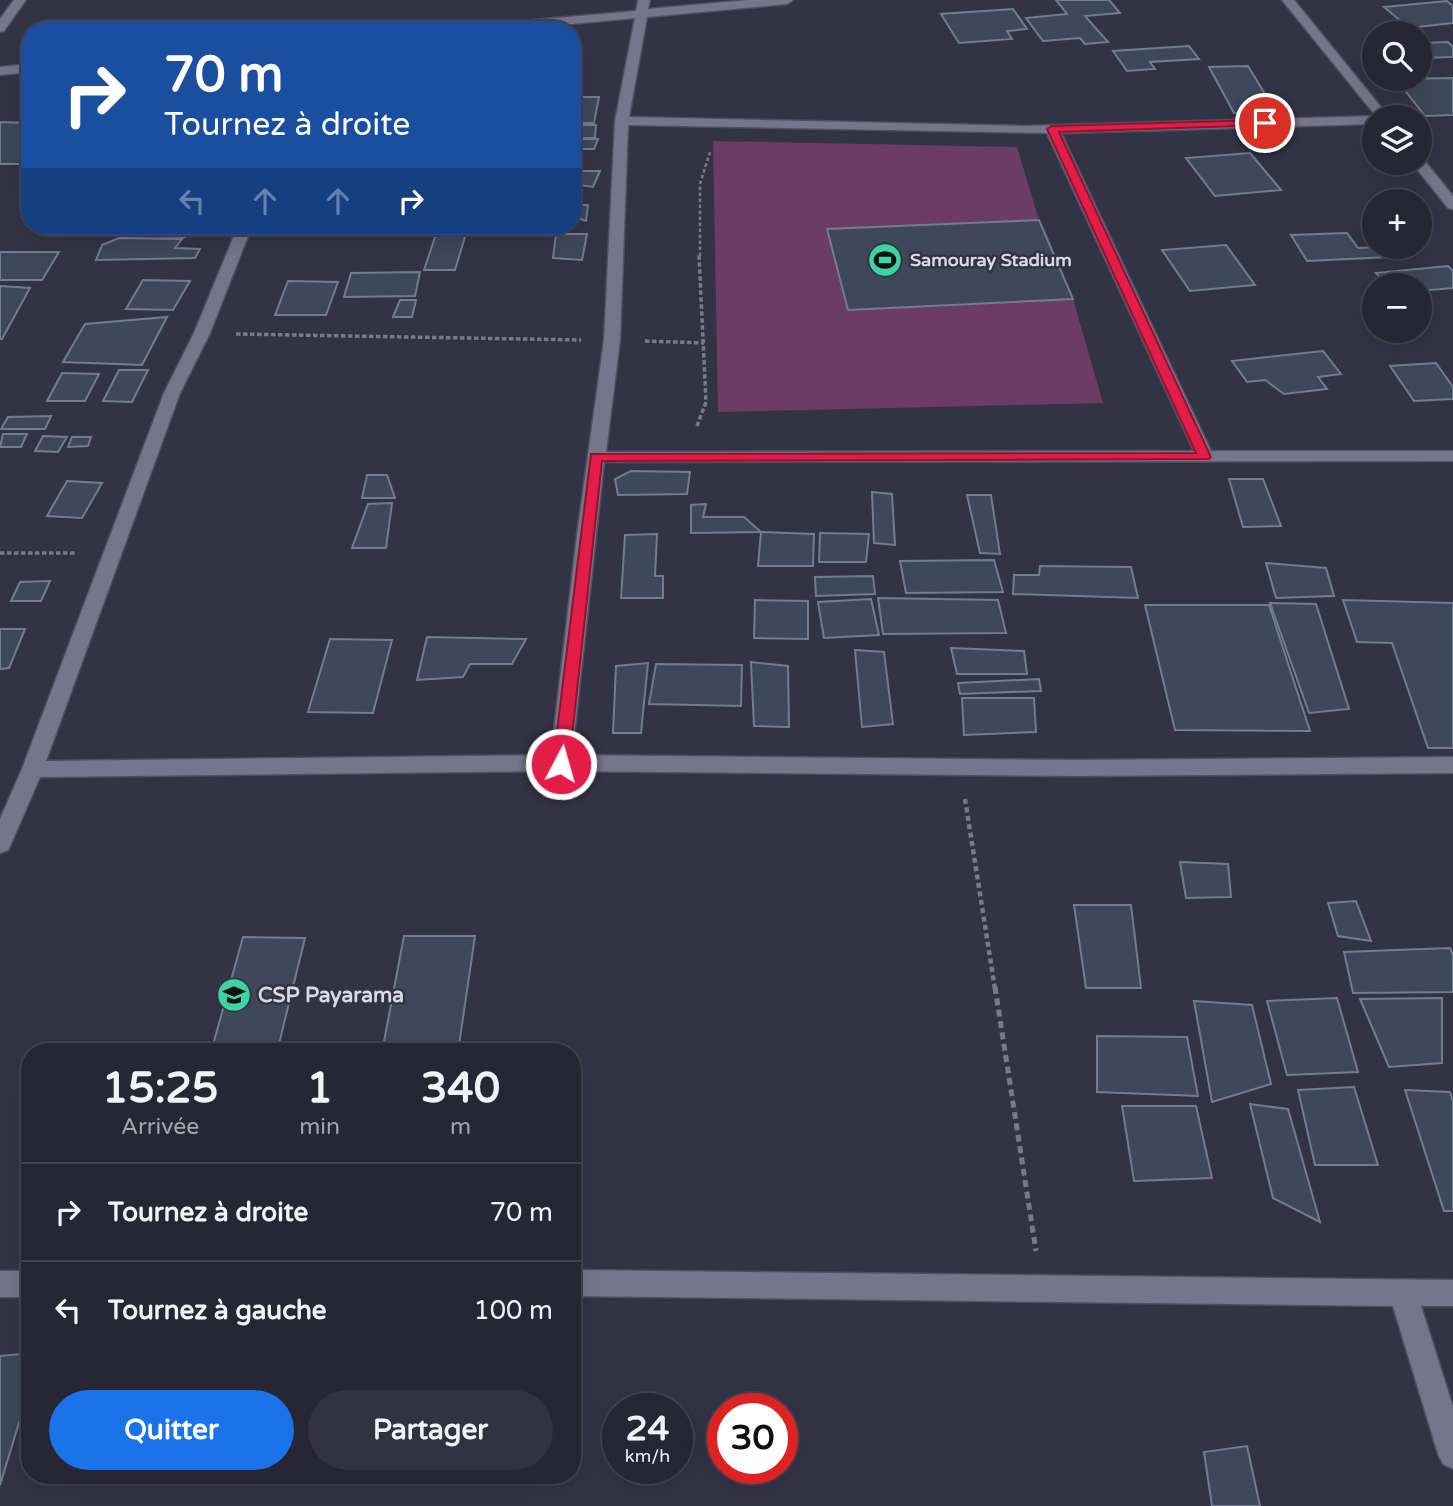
<!DOCTYPE html>
<html lang="fr">
<head>
<meta charset="utf-8">
<style>
  body { margin:0; font-family:"Varela Round",sans-serif; background:#323240; color:#f1f3f6; height:100vh; display:flex; flex-direction:column; font-size:26px; white-space:nowrap }
  * { box-sizing:border-box; margin:0 }
  p { font-size:23px; color:#a4a5ac }
  .icon { flex:none; width:38px; height:38px; fill:none; stroke:currentColor; stroke-width:2; stroke-linecap:round; stroke-linejoin:round }
  .map { position:relative; flex:1; overflow:hidden }
  .side { position:absolute; left:21px; top:1043px; width:560px; height:441px; display:flex; flex-direction:column; background:#262634; border-radius:28px; box-shadow:0 7px 28px #0002,0 0 0 2px #42434f }
  .side>* { flex:none }
  .banner { position:absolute; left:21px; top:21px; width:560px; height:214px; border-radius:28px; box-shadow:0 7px 28px #0002,0 0 0 2px #42434f; background:#1a4fa0; color:#fff; overflow:hidden }
  .controls { position:absolute; left:1362px; top:21px; display:grid; gap:14px }
  .controls a { display:grid; place-items:center; width:70px; height:70px; border-radius:50%; background:#262634; box-shadow:0 7px 28px #0002,0 0 0 2px #42434f; font-size:35px }
  .speed { position:absolute; left:602px; top:1393px; display:flex; gap:14px; font-size:35px; font-weight:700; text-align:center }
  .speed>* { display:grid; place-content:center; width:91px; height:91px; border-radius:50%; background:#262634; box-shadow:0 7px 28px #0002,0 0 0 2px #42434f; line-height:1 }
  .speed small { font-size:18px; font-weight:400 }
  .speed .limit { border:10px solid #d22; background:#fff; color:#111 }
  .pin { position:absolute; display:grid; place-items:center; width:60px; height:60px; color:#fff; margin:-30px; border:4px solid #fff; border-radius:50%; box-shadow:0 2px 7px #0007 }
  .me { position:absolute; width:77px; margin:-38px; rotate:6deg; stroke-linejoin:round; filter:drop-shadow(0 0 5px #0008) }
  .turn { display:flex; align-items:center; gap:24px; height:147px; padding:0 28px; font-size:32px }
  .turn .icon { width:91px; height:91px; stroke-width:2.5 }
  .turn b { display:block; font-size:49px; line-height:60px }
  .lanes { display:flex; align-items:center; height:66px; padding:0 28px; background:#0003; justify-content:center; gap:35px; direction:ltr }
  .lanes .off { opacity:.35 }
  .eta { display:flex; justify-content:space-evenly; align-items:center; height:119px; text-align:center }
  .eta b { font-size:42px; font-weight:700; line-height:49px }
  .cta { display:flex; gap:14px; margin-top:auto; padding:14px 28px }
  .cta a { flex:1; height:80px; border-radius:42px; background:#1a73e8; color:#fff; font-size:28px; font-weight:700; line-height:80px; text-align:center }
  .cta a+a { background:#323240; color:#f1f3f6 }
  ul { padding:0; list-style:none }
  li { display:flex; align-items:center; gap:21px; height:98px; padding:0 28px; border-top:2px solid #42434f }
  li div { flex:1 }
  li b { display:block; font-size:26px }
  li em { font-style:normal }
  .map>svg:first-child { display:block }
  .green { fill:#6d3c64 }
  .building { fill:#3e485a; stroke:#717c90; stroke-width:2 }
  .lines { fill:none; stroke-linecap:round; stroke-linejoin:round }
  .minor-casing { stroke:#504f60; stroke-width:3 }
  .path-far3 { stroke:#7a798a; stroke-width:2.5; stroke-dasharray:3.5 2.5; stroke-linecap:butt }
  .path-far2 { stroke:#7a798a; stroke-width:3.5; stroke-dasharray:4.5 2.5; stroke-linecap:butt }
  .path-far1 { stroke:#7a798a; stroke-width:4.5; stroke-dasharray:5 3.5; stroke-linecap:butt }
  .path { stroke:#7a798a; stroke-width:5; stroke-dasharray:7 4.5; stroke-linecap:butt }
  .minor { fill:#76758b; fill-rule:evenodd }
  .route { fill:#e11d48; stroke:#92132f; stroke-width:2 }
  .labels { text-anchor:middle; dominant-baseline:central; stroke-width:5; stroke-linejoin:round; paint-order:stroke }
  .far-poi-label { font-size:18px; font-weight:bold; fill:#dad9e6; stroke:#333346; text-anchor:start }
  .poi-label { font-size:21px; font-weight:bold; fill:#dad9e6; stroke:#333346; text-anchor:start }
</style>
</head>
<body>
<div class="map">
<svg width="1453" height="1506" viewBox="0 0 1453 1506">
  <rect width="100%" height="100%" fill="#333346"/>
  <!-- green -->
  <polygon class="green" points="713,141 1017,147 1039,220 1073,299 1103,403 718,412"/>
  <!-- building -->
  <g class="building">
    <polygon points="1056,0 1109,0 1120,13 1085,16 1108,42 1085,44 1080,38 1043,41 1026,18 1067,14"/>
    <polygon points="1447,1 1453,6 1453,23 1409,28 1384,7"/>
    <polygon points="1013,9 1027,29 1007,31 1012,39 959,43 941,14"/>
    <polygon points="1448,42 1453,47 1453,57 1419,58 1419,43"/>
    <polygon points="1189,46 1199,59 1150,62 1155,69 1127,71 1113,51"/>
    <polygon points="1248,66 1276,112 1234,113 1209,67"/>
    <polygon points="1453,78 1453,115 1425,116 1396,79"/>
    <polygon points="572,97 599,97 594,123 572,123"/>
    <polygon points="0,122 30,123 30,164 0,164"/>
    <polygon points="574,125 596,125 595,138 572,138"/>
    <polygon points="572,139 598,139 594,149 572,149"/>
    <polygon points="1250,153 1281,190 1215,196 1186,158"/>
    <polygon points="572,171 600,171 593,187 572,184"/>
    <polygon points="572,205 588,205 586,221 572,216"/>
    <polygon points="1039,220 1073,299 848,310 827,229"/>
    <polygon points="135,226 196,226 185,237 125,235"/>
    <polygon points="468,227 455,270 424,270 438,228"/>
    <polygon points="1347,233 1358,248 1382,247 1389,257 1307,261 1291,235"/>
    <polygon points="556,234 587,234 582,260 553,258"/>
    <polygon points="119,238 182,239 175,248 200,249 195,258 96,260 102,245"/>
    <polygon points="1226,245 1255,285 1190,291 1162,250"/>
    <polygon points="0,252 59,252 42,280 0,280"/>
    <polygon points="1448,266 1453,271 1453,288 1419,291 1419,285 1387,285 1376,273"/>
    <polygon points="420,272 415,296 344,297 351,273"/>
    <polygon points="143,280 190,281 173,310 126,309"/>
    <polygon points="288,281 338,282 326,315 275,315"/>
    <polygon points="0,286 30,288 2,339 0,339"/>
    <polygon points="400,300 416,300 412,317 393,317"/>
    <polygon points="167,317 142,365 63,362 85,324"/>
    <polygon points="1323,351 1341,374 1318,377 1327,389 1284,394 1265,380 1247,382 1232,361"/>
    <polygon points="1436,363 1453,387 1453,399 1414,401 1390,366"/>
    <polygon points="119,370 148,370 132,402 103,401"/>
    <polygon points="62,373 99,374 85,401 47,401"/>
    <polygon points="51,416 45,429 1,429 8,417"/>
    <polygon points="3,434 27,434 21,447 0,447"/>
    <polygon points="43,436 67,437 58,452 35,451"/>
    <polygon points="72,437 91,437 88,446 68,447"/>
    <polygon points="631,471 690,472 687,494 618,495 615,479"/>
    <polygon points="367,475 387,475 395,498 362,498"/>
    <polygon points="1229,479 1263,479 1281,526 1243,527"/>
    <polygon points="67,481 102,483 82,518 47,516"/>
    <polygon points="872,492 892,494 895,545 874,543"/>
    <polygon points="967,495 991,495 1000,554 980,553"/>
    <polygon points="392,503 386,548 352,548 368,504"/>
    <polygon points="706,504 703,517 744,517 761,532 691,533 691,505"/>
    <polygon points="761,532 814,534 813,566 758,566"/>
    <polygon points="820,533 869,534 866,562 819,562"/>
    <polygon points="657,534 655,576 663,576 663,598 621,598 625,535"/>
    <polygon points="994,560 1003,592 906,593 900,561"/>
    <polygon points="1266,563 1326,568 1334,596 1276,598"/>
    <polygon points="1040,566 1131,567 1138,598 1013,594 1014,575 1039,575"/>
    <polygon points="873,576 875,594 816,596 815,577"/>
    <polygon points="50,581 41,601 11,601 20,582"/>
    <polygon points="878,598 998,600 1006,633 883,634"/>
    <polygon points="871,599 879,635 824,638 818,602"/>
    <polygon points="755,600 808,601 808,639 754,638"/>
    <polygon points="1343,600 1453,603 1453,748 1428,748 1392,643 1357,642"/>
    <polygon points="1270,603 1316,604 1349,709 1309,713"/>
    <polygon points="1145,605 1269,605 1310,731 1175,730"/>
    <polygon points="0,629 25,629 9,668 0,669"/>
    <polygon points="427,637 526,639 512,664 470,664 463,677 417,680"/>
    <polygon points="330,639 392,640 373,713 308,712"/>
    <polygon points="951,648 1024,651 1027,674 957,674"/>
    <polygon points="855,650 884,652 893,724 862,727"/>
    <polygon points="751,662 788,666 789,727 754,726"/>
    <polygon points="648,663 641,733 613,733 616,666"/>
    <polygon points="656,664 742,665 741,706 649,704"/>
    <polygon points="1039,679 1041,691 960,694 958,683"/>
    <polygon points="962,698 1034,698 1036,732 964,735"/>
    <polygon points="1180,862 1228,864 1231,897 1186,898"/>
    <polygon points="1356,901 1371,941 1338,936 1328,903"/>
    <polygon points="1074,905 1131,905 1141,988 1086,988"/>
    <polygon points="404,936 475,936 458,1052 382,1052"/>
    <polygon points="243,937 305,938 277,1052 211,1052"/>
    <polygon points="1450,948 1453,955 1453,992 1353,993 1344,952"/>
    <polygon points="1337,998 1358,1072 1287,1075 1267,1001"/>
    <polygon points="1442,998 1442,1063 1389,1067 1360,999"/>
    <polygon points="1194,1001 1252,1005 1271,1084 1212,1102"/>
    <polygon points="1097,1036 1187,1037 1198,1096 1097,1092"/>
    <polygon points="1354,1087 1378,1165 1315,1165 1298,1090"/>
    <polygon points="1405,1090 1450,1092 1453,1102 1453,1211 1444,1211"/>
    <polygon points="1250,1104 1288,1109 1320,1222 1273,1198"/>
    <polygon points="1122,1106 1196,1106 1212,1178 1134,1181"/>
    <polygon points="30,1353 30,1387 0,1485 0,1356"/>
    <polygon points="1247,1446 1260,1506 1212,1506 1204,1452"/>
  </g>
  <g class="lines">
    <!-- minor casing -->
    <g class="minor-casing">
      <g id="minor">
        <polygon points="14,0 26,0 4,31 0,32 0,19"/>
        <path d="M638 0H650L648 9 749 0H793L787 4 647 17 629 117 1024 126 1376 116 1282 0H1294L1389 117H1374V124L1061 133 1211 451H1453V461L604 462 572 755 1078 760 1453 757V773L1078 776 561 771 40 777 11 844 8 850 0 853V819L22 769 164 393 194 333 238 226H252L210 333 180 393 46 761 551 755 577 535 604 340 615 121 635 18 508 30H461L467 26 636 11ZM628 125 1047 133 1194 451 606 452 620 340Z"/>
        <polygon points="30,64 30,72 0,75 0,67"/>
        <polygon points="1419,159 1424,160 1453,196 1453,209 1448,208 1412,163 1419,163"/>
        <polygon points="572,1270 1453,1280 1453,1306 1421,1306 1453,1407 1453,1469 1443,1464 1438,1454 1393,1306 572,1296"/>
        <rect x="0" y="1271" width="30" height="26"/>
      </g>
    </g>
    <!-- path-far3 -->
    <polyline class="path-far3" points="700,256 700,184 710,152"/>
    <!-- path-far2 -->
    <g class="path-far2">
      <polyline points="236,334 581,340"/>
      <polyline points="645,341 704,343"/>
      <polyline points="697,426 706,402 699,255"/>
      <polyline points="0,553 77,553"/>
    </g>
    <!-- path-far1 -->
    <polyline class="path-far1" points="965,799 995,989"/>
    <!-- path -->
    <polyline class="path" points="995,987 1036,1251"/>
    <!-- minor -->
    <use href="#minor" class="minor"/>
  </g>
  <!-- route -->
  <polygon class="route" points="1265,120 1270,123 1269,125 1059,132 1211,457 1209,459 602,461 569,764 561,769 556,768 553,764 591,454 1196,453 1047,129 1052,126"/>
  <!-- icons -->
  <defs>
    <g id="stadium-disc" transform="scale(1.75)"><circle r="9.5" fill="#3dd4a3" stroke="#333346"/><path d="M0-5a6.5 5 0 1 0 0 10a6.5 5 0 1 0 0-10ZM-3.5-1.8h7v3.6h-7Z" fill="#111"/></g>
    <g id="school-disc" transform="scale(1.75)"><circle r="9.5" fill="#3dd4a3" stroke="#333346"/><path d="M0-5L7-2L0 1L-7-2ZM-4 1L0 2.5L4 1V4Q0 6-4 4Z" fill="#111"/></g>
  </defs>
  <g fill-rule="evenodd">
    <use href="#stadium-disc" x="885" y="260"/>
    <use href="#school-disc" x="234" y="995"/>
  </g>
  <g class="labels">
    <!-- far-poi labels -->
    <g class="far-poi-label">
      <text x="910" y="260">Samouray Stadium</text>
    </g>
    <!-- poi labels -->
    <g class="poi-label">
      <text x="258" y="995">CSP Payarama</text>
    </g>
  </g>
</svg>
<div class="controls">
<a><svg class="icon" aria-label="search" viewBox="0 0 24 24"><circle cx="10" cy="10" r="6"/><path d="M15 15l6 6"/></svg></a>
<a><svg class="icon" aria-label="layers" viewBox="0 0 24 24"><path d="M12 4l9 5-9 5-9-5zM3 14l9 5 9-5"/></svg></a>
<a>+</a>
<a>−</a>
</div>
<div class="speed"><div>24<small>km/h</small></div><div class="limit">30</div></div>
<div class="pin" style="left:1265px;top:123px;background:#d93025"><svg class="icon" aria-label="arrive" viewBox="0 0 24 24"><path d="M6 21V4h12l-3 4 3 4H6"/></svg></div>
<svg class="me" style="left:561px;top:764px" viewBox="-20 -20 40 40"><circle r="17" fill="#e11d48" stroke="#fff" stroke-width="3"/><path d="M0-11L8 9 0 5-8 9z" fill="#fff"/></svg>
<div class="banner">
<div class="turn"><svg class="icon" aria-label="right" viewBox="0 0 24 24"><path d="M7 20v-9h11M14 6l5 5-5 5"/></svg><div><b>70 m</b>Tournez à droite</div></div>
<div class="lanes"><svg class="icon off" aria-label="left" viewBox="0 0 24 24"><path d="M17 20v-9H6M10 6l-5 5 5 5"/></svg><svg class="icon off" aria-label="ahead" viewBox="0 0 24 24"><path d="M12 20V5M6 11l6-6 6 6"/></svg><svg class="icon off" aria-label="ahead" viewBox="0 0 24 24"><path d="M12 20V5M6 11l6-6 6 6"/></svg><svg class="icon" aria-label="right" viewBox="0 0 24 24"><path d="M7 20v-9h11M14 6l5 5-5 5"/></svg></div>
</div>
<section class="side">
<div class="eta">
<div><b>15:25</b><p>Arrivée</p></div>
<div><b>1</b><p>min</p></div>
<div><b>340</b><p>m</p></div>
</div>
<ul>
<li><svg class="icon" aria-label="right" viewBox="0 0 24 24"><path d="M7 20v-9h11M14 6l5 5-5 5"/></svg><div><b>Tournez à droite</b></div><em>70 m</em></li>
<li><svg class="icon" aria-label="left" viewBox="0 0 24 24"><path d="M17 20v-9H6M10 6l-5 5 5 5"/></svg><div><b>Tournez à gauche</b></div><em>100 m</em></li>
</ul>
<div class="cta"><a>Quitter</a><a>Partager</a></div>
</section>
</div>
</body>
</html>
